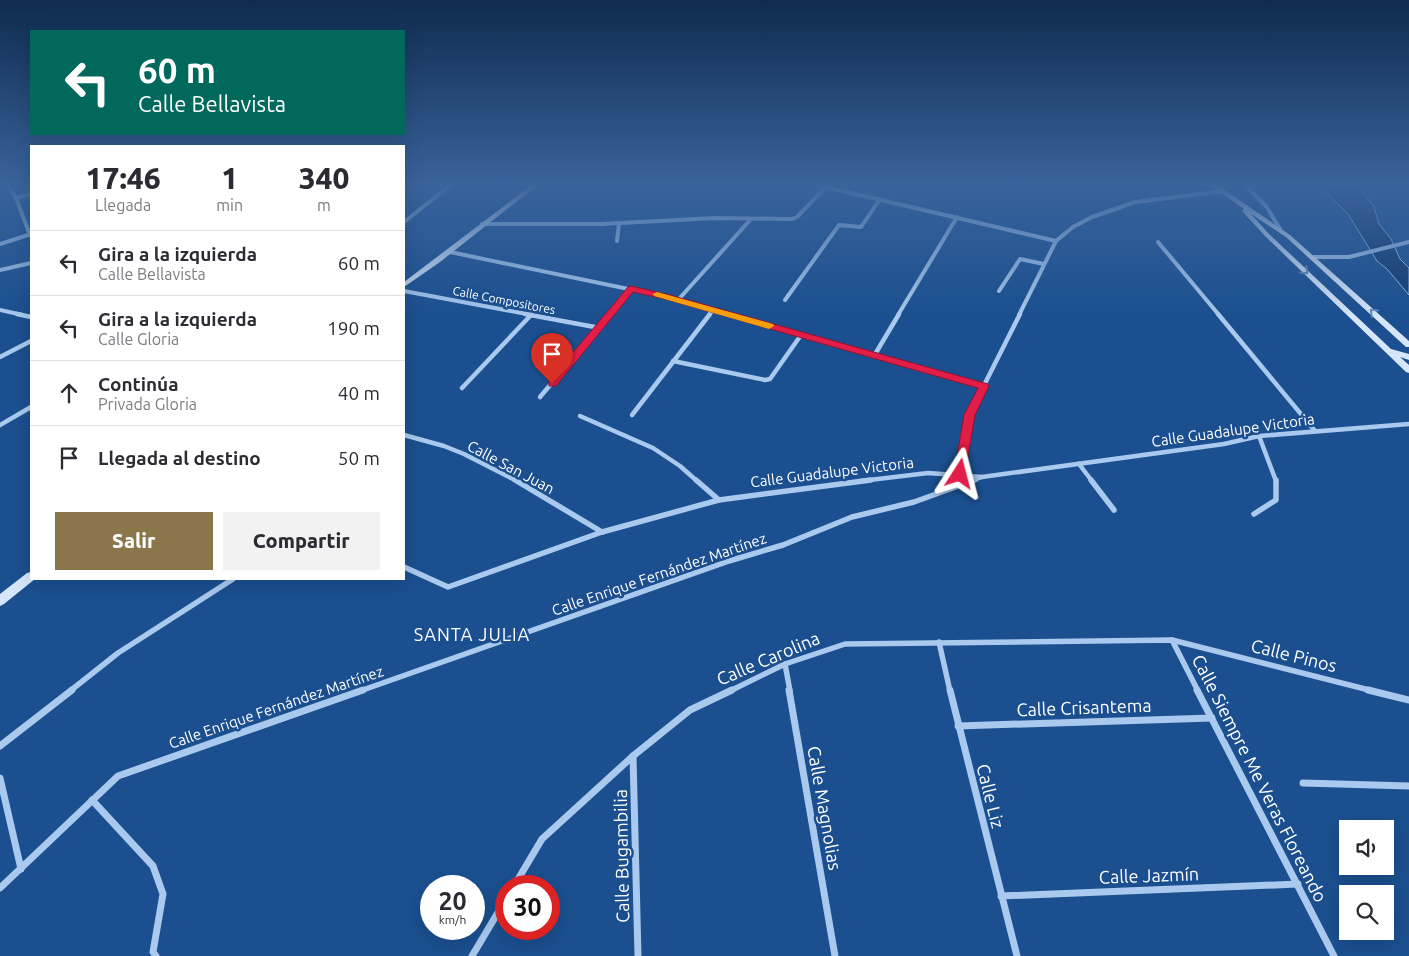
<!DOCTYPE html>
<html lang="es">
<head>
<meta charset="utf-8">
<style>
  body { margin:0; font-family:Ubuntu,sans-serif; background:#f2f2f3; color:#2b2b33; height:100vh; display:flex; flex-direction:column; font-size:19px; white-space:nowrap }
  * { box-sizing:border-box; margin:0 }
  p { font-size:16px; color:#7c7c81 }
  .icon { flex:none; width:28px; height:28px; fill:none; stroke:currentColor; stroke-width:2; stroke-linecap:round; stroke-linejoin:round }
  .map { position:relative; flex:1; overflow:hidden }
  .drawer { position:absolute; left:30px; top:145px; width:375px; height:435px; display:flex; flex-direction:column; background:#fff; border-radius:0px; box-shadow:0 5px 20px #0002 }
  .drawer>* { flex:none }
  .top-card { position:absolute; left:30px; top:30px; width:375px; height:105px; border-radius:0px; box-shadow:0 5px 20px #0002; background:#00695c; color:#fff; overflow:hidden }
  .controls { position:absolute; left:1339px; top:820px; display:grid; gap:10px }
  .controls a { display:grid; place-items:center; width:55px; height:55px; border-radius:0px; background:#fff; box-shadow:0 5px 20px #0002; font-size:25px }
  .speed { position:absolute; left:420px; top:875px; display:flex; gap:10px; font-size:25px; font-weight:700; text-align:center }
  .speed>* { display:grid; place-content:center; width:65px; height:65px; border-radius:50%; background:#fff; box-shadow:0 5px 20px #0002; line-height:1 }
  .speed small { font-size:12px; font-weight:400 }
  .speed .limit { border:8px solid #d22; background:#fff; color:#111 }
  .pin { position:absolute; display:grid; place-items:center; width:42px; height:42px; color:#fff; margin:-51px -21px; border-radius:50% 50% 50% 0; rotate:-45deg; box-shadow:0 0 5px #0007 }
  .pin .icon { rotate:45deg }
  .me { position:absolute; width:55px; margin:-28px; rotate:9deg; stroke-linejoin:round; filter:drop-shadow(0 0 4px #0008) }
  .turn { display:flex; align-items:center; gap:18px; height:105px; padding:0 25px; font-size:22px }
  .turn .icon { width:65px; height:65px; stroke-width:2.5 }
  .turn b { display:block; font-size:35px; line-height:42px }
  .eta { display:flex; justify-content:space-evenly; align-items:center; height:85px; text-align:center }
  .eta b { font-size:30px; font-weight:800; line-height:35px }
  .primary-button { display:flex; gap:10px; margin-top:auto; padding:10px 25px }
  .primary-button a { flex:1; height:58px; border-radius:0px; background:#8a764a; color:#fff; font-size:20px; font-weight:800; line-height:58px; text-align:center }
  .primary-button a+a { background:#f2f2f3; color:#2b2b33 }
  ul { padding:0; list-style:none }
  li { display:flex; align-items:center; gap:15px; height:65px; padding:0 25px; border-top:1px solid #e1e1e2 }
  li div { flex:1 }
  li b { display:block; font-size:19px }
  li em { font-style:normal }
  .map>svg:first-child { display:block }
  .water { fill:#123a6d; stroke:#9cc4f0 }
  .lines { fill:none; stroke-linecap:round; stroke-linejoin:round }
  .street-far3 { stroke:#a9c9ee; stroke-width:4 }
  .street-far2 { stroke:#a9c9ee; stroke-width:4.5 }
  .street-far1 { stroke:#a9c9ee; stroke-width:5.5 }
  .street { stroke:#a9c9ee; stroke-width:7 }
  .secondary { fill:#d6e6fa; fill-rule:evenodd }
  .oneway { stroke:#668bba }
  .route { fill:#e11d48; stroke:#92132f }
  .slow { fill:#f59e0b }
  .labels { text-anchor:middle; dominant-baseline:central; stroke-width:5; stroke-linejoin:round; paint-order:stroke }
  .far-street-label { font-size:12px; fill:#fff; stroke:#1b4f8f }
  .street-label { font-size:15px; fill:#fff; stroke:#1b4f8f }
  .quarter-label { font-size:18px; letter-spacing:1px; fill:#fff; stroke:#1b4f8f }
  .near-street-label { font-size:18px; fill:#fff; stroke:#1b4f8f }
</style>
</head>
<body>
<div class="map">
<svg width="1409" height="956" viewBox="0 0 1409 956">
  <rect width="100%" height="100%" fill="#1b4f8f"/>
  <!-- water -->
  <polygon class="water" points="1318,184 1351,184 1360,189 1374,207 1379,224 1391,239 1400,259 1409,268 1409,295 1387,269 1377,261 1348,214"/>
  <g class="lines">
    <!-- street-far3 -->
    <g class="street-far3">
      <polyline points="7,184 16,198 30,235"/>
      <polyline points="813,184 1056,241"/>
      <polyline points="1244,184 1266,206 1280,229"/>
      <polyline points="16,198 31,194"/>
      <polyline points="404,222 452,184"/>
      <polyline points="482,224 601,224 715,218 792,219 797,217 826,187"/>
      <polyline points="617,241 619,223"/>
      <polyline points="1158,242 1219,315"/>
      <polyline points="0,244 31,234"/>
      <polyline points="450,252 667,297 732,315"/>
      <polyline points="1313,257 1349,257 1409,242"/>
      <polyline points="0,270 31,263"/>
      <polyline points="404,291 532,315"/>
      <polyline points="999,291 1020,259 1044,264"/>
      <polyline points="678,300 751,219"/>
      <polyline points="785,300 839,225 861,227 880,199"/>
      <polyline points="0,310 23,315"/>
      <polyline points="609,315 631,289"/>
      <polyline points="709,315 713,310"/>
      <polyline points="898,315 957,217"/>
      <polyline points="1019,315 1056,241 1073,227 1092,217 1135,202 1223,191"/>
    </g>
    <!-- street-far2 -->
    <g class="street-far2">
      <polyline points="17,314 31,317"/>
      <polyline points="525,314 600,328"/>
      <polyline points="727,314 984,386"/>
      <polyline points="1218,314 1315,431"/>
      <polyline points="874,356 899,314"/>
      <polyline points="0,357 31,341"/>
      <polyline points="673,361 765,380 770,379 801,335"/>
      <polyline points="462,388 531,315"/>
      <polyline points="540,397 610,314"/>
      <polyline points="632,415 710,314"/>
      <polyline points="580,416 653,448 680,466 697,481"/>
      <polyline points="0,425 31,407"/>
      <polyline points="404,435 444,446 464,454 517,481"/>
      <polyline points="1259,436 1276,481"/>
      <polyline points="1079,464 1092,481"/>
      <polyline points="960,475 969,415 1020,314"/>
      <polyline points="861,481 928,473 982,477 1224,444 1259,436 1409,424"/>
      <polyline points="971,481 982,477"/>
    </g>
    <!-- street-far1 -->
    <g class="street-far1">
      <polyline points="515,480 602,532"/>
      <polyline points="696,480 719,500"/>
      <polyline points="1091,480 1114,510"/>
      <polyline points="1254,514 1276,500 1276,480"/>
      <polyline points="404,567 448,587 602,532 719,500 871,480"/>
      <polyline points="1172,640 1198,691"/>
      <polyline points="939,642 950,691"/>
      <polyline points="785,664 790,691"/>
      <polyline points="70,691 118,653 233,579"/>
      <polyline points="360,691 729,561 783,545 852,517 914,502 975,480"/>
      <polyline points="730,691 785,664 845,644 1172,640 1373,691"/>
    </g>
    <!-- street -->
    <g class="street">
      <polyline points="789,690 835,956"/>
      <polyline points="950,690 1017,956"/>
      <polyline points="1197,690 1334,956"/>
      <polyline points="1368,690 1409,700"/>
      <polyline points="958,726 1212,718"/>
      <polyline points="0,746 72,690"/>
      <polyline points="633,756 638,956"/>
      <polyline points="0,778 21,869"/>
      <polyline points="1303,783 1409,786"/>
      <polyline points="92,800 153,866 163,894 153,952 156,956"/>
      <polyline points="514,886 542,839 633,756 690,710 732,690"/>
      <polyline points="0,888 118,776 363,690"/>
      <polyline points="1001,896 1298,884"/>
      <polyline points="472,956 506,899"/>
    </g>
    <!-- secondary -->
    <g class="secondary">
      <polygon points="533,184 539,184 440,262 404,287 404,282"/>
      <polygon points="1209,184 1216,184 1290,235 1409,341 1409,347 1406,347 1286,237 1251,214 1269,234 1391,349 1409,354 1409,360 1400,357 1409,365 1409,373 1406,372 1265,236 1243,212 1242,211 1244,209"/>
      <polygon points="31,572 31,579 35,579 4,604 0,606 0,594 27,573"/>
    </g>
  </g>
  <!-- one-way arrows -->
  <defs><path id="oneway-chevron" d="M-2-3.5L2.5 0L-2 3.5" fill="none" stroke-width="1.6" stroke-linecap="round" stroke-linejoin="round" transform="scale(1.25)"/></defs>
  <g class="oneway">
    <use href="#oneway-chevron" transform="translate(1305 271) rotate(44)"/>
    <use href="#oneway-chevron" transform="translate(1373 312) rotate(-137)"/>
  </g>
  <!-- sky -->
  <linearGradient id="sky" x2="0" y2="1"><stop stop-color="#0f2b4f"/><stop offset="0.58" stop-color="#39639b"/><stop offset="1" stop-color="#39639b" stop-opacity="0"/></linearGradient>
  <rect width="1409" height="317" fill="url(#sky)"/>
  <!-- route -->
  <polygon class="route" points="631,286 670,295 988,384 989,386 975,415 965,474 960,478 954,474 964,415 978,388 665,299 633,292 556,386 549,386 549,381 628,287"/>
  <!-- slow -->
  <polygon class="slow" points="657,292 773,324 774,326 769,329 654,296 653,294"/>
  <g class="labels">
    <!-- far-street labels -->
    <g class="far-street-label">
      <text transform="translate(504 300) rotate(11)">Calle Compositores</text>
    </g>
    <!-- street labels -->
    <g class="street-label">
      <text transform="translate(1233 430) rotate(-8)">Calle Guadalupe Victoria</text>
      <text transform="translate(511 467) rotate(28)">Calle San Juan</text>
      <text transform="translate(832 472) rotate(-7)">Calle Guadalupe Victoria</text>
      <text transform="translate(659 574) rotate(-19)">Calle Enrique Fernández Martínez</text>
      <text transform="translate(276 707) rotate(-19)">Calle Enrique Fernández Martínez</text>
    </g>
    <!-- quarter labels -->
    <g class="quarter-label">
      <text x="472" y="634">SANTA JULIA</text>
    </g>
    <!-- near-street labels -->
    <g class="near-street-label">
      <text transform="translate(1294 655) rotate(14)">Calle Pinos</text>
      <text transform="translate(768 658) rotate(-23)">Calle Carolina</text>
      <text transform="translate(1084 707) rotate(-2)">Calle Crisantema</text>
      <text transform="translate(1260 778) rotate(63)">Calle Siempre Me Veras Floreando</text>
      <text transform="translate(991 796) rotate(76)">Calle Liz</text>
      <text transform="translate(825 808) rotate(80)">Calle Magnolias</text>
      <text transform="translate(621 856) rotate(-91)">Calle Bugambilia</text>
      <text transform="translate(1149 875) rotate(-2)">Calle Jazmín</text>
    </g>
  </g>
</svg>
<div class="controls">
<a><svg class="icon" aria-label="sound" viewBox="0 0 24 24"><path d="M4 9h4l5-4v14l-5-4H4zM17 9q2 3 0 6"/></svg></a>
<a><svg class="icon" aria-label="search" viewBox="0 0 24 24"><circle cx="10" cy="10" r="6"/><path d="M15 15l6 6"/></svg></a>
</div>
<div class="speed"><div>20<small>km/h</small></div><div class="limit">30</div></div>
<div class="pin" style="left:552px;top:384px;background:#d93025"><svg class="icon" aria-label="arrive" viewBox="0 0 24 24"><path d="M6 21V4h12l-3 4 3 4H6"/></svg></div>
<svg class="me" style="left:960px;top:474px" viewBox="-20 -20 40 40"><path d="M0-17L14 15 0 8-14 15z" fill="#e11d48" stroke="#fff" stroke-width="4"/></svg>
<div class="top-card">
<div class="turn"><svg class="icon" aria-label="left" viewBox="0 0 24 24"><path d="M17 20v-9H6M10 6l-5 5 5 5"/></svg><div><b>60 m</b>Calle Bellavista</div></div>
</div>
<section class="drawer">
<div class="eta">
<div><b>17:46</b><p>Llegada</p></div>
<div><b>1</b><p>min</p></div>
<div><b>340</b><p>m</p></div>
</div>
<ul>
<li><svg class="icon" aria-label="left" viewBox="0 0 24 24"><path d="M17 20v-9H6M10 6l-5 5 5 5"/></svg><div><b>Gira a la izquierda</b><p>Calle Bellavista</p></div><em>60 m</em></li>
<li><svg class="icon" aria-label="left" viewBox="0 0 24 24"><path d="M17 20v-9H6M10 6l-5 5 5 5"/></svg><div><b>Gira a la izquierda</b><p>Calle Gloria</p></div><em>190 m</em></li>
<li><svg class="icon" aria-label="ahead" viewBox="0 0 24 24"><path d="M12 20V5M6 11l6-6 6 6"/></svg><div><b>Continúa</b><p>Privada Gloria</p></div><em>40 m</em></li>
<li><svg class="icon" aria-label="arrive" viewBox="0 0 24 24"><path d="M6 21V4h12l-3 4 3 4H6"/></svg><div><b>Llegada al destino</b></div><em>50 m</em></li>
</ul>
<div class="primary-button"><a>Salir</a><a>Compartir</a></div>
</section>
</div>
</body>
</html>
